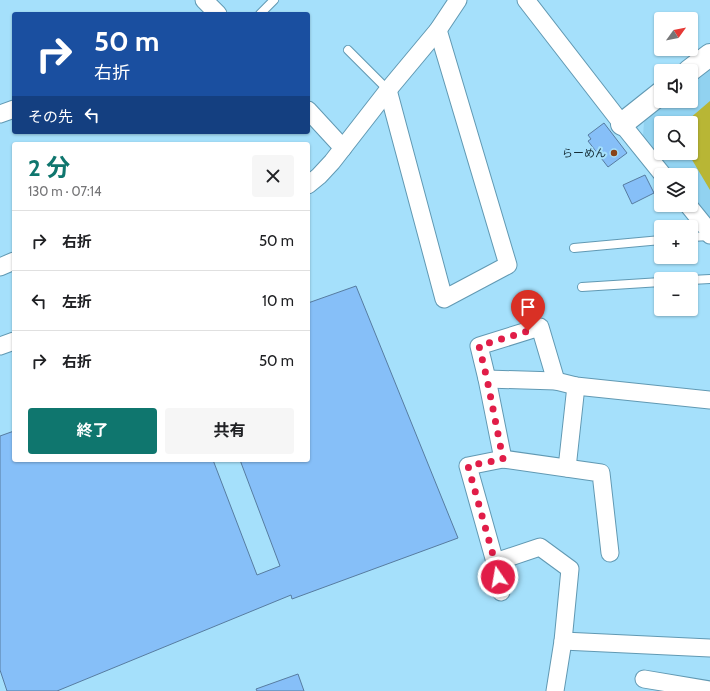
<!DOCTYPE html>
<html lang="ja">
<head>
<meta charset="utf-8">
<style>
  body { margin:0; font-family:Cabin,"Noto Sans JP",sans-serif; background:#f6f6f6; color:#202124; height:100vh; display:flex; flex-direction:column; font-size:15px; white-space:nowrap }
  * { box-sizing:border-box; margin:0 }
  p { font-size:13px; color:#757577 }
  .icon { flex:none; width:22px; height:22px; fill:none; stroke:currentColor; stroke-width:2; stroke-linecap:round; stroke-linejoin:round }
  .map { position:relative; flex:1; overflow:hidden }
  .sheet { position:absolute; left:12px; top:142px; width:298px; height:320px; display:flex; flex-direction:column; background:#fff; border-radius:4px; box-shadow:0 1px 3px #0004 }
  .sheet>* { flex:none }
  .guide { position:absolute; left:12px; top:12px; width:298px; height:122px; border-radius:4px; box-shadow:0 1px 3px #0004; background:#1a4fa0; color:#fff; overflow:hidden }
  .needle { width:26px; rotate:57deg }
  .controls { position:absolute; left:654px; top:12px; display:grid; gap:8px }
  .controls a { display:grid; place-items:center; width:44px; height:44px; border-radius:4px; background:#fff; box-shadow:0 1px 3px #0004; font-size:20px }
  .pin { position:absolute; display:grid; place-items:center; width:34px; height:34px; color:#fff; margin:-41px -17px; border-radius:50% 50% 50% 0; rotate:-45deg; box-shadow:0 0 4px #0007 }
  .pin .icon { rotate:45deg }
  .me { position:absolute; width:44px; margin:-22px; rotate:348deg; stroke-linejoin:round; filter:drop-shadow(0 0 3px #0008) }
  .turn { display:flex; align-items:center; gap:14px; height:84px; padding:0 16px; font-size:18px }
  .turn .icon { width:52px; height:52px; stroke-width:2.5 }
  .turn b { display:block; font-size:28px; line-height:34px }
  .then { display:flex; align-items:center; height:38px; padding:0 16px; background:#0003; gap:8px; font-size:15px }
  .round { display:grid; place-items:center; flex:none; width:42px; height:42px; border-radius:4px; background:#f6f6f6 }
  .headline { display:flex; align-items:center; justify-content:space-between; height:68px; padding:0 16px }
  h1 { font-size:24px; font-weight:700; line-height:30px; color:#0f766e }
  .primary-button { display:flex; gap:8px; margin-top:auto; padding:8px 16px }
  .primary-button a { flex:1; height:46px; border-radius:4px; background:#0f766e; color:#fff; font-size:16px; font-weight:700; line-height:46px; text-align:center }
  .primary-button a+a { background:#f6f6f6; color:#202124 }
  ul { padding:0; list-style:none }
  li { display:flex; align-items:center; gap:12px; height:60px; padding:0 16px; border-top:1px solid #e0e0e0 }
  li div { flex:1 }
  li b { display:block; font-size:15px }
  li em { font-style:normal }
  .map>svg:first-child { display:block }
  .built { fill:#91d2f0; fill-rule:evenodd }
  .green { fill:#b8b635 }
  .building { fill:#86bff8; stroke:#577ca0 }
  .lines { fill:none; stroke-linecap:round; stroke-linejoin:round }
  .lane-casing { stroke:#6199b3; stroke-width:10 }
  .street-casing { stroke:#6199b3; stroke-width:19 }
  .secondary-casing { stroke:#6199b3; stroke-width:24 }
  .lane { stroke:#fff; stroke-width:8 }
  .street { stroke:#fff; stroke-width:17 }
  .secondary { stroke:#fff; stroke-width:22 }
  .route { stroke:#e11d48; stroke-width:7; stroke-dasharray:0 12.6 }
  .poi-dot { fill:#89441a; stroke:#a5e0fb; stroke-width:1.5 }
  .labels { text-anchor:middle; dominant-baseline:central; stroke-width:4; stroke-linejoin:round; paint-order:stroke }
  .poi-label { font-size:11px; fill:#152d37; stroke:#a5e0fb; text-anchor:end }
</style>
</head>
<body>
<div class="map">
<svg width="710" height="691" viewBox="0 0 710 691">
  <rect width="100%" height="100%" fill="#a5e0fb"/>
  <!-- built -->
  <path class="built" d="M710 69V224L691 198V175H673L643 136 644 122 670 101H691V84ZM661 123H691V153H661Z"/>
  <!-- green -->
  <polygon class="green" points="710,101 710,190 688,153 691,153 691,123 689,123 689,119"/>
  <!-- building -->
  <g class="building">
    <polygon points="604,123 627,153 608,167 588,141 591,139 588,135"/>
    <polygon points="645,175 654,193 632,204 623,185"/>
    <polygon points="356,286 458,538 292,599 291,595 57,691 7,691 0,670 0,436 14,431 14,460 213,460 257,575 280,566 240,460 308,460 308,303"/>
    <polygon points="298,674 304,691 257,691 256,689"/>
  </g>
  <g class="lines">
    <!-- lane casing -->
    <g class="lane-casing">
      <g id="lane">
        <polyline points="260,14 274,0"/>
        <polyline points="348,50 388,90"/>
        <polyline points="691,237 710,236"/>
        <polyline points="574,248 661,240"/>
        <polyline points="691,280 710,279"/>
        <polyline points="582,287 661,282"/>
      </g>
    </g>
    <!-- street casing -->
    <g class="street-casing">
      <g id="street">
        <polyline points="204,0 218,14"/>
        <polyline points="526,0 622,124 663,175"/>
        <polyline points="388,90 444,299 508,265 438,30"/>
        <polyline points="308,110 343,148"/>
        <polyline points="0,114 14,109"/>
        <polyline points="308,185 319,176 332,162 388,90 438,30 458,0"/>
        <polyline points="688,205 709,231 710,235"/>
        <polyline points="0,267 14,261"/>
        <polyline points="0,346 14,341"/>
        <polyline points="487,379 556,381 576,386 710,400"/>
        <polyline points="503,459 487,379 479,346 540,327 556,381"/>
        <polyline points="567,468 576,386"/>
        <polyline points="495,562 540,547 570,569 563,641 710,648"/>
        <polyline points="501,592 495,562 468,466 503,459 601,473 610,553"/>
        <polyline points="644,679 710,690"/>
        <polyline points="555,691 563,641"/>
      </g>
    </g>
    <!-- secondary casing -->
    <g class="secondary-casing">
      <g id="secondary">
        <polyline points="689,71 710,55"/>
        <polyline points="622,124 661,93"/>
      </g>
    </g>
    <!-- lane -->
    <use href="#lane" class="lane"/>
    <!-- street -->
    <use href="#street" class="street"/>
    <!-- secondary -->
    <use href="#secondary" class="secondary"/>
  </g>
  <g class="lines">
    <!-- route -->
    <polyline class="route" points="498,577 495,562 468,466 503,459 487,379 479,346 528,331"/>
  </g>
  <!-- markers -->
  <circle class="poi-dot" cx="614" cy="153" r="4"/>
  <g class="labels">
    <!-- poi labels -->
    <g class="poi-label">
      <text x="606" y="153">らーめん</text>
    </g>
  </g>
</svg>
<div class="controls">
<a><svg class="needle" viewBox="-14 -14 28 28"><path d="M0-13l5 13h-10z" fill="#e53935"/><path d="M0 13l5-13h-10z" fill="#757577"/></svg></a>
<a><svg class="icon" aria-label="sound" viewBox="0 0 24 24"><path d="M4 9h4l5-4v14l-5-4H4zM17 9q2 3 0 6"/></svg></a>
<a><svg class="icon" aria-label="search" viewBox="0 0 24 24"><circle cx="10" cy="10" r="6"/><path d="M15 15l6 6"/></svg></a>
<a><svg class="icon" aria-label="layers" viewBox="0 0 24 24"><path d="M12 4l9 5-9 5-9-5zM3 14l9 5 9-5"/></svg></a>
<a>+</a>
<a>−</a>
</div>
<div class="pin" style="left:528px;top:331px;background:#d93025"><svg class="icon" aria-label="arrive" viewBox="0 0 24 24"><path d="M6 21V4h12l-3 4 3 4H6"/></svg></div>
<svg class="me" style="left:498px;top:577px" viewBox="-20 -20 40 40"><circle r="17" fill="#e11d48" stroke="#fff" stroke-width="3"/><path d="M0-11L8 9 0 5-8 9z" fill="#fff"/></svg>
<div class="guide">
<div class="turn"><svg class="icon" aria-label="right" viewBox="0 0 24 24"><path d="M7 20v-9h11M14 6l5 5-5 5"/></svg><div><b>50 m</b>右折</div></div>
<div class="then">その先<svg class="icon" aria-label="left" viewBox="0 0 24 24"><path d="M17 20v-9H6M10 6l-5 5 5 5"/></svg></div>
</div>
<section class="sheet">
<div class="headline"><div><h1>2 分</h1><p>130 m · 07:14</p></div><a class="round"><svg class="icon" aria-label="close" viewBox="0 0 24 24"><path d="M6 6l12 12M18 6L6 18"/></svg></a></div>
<ul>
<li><svg class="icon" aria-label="right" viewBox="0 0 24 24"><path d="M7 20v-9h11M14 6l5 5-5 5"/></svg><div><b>右折</b></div><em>50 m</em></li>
<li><svg class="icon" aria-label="left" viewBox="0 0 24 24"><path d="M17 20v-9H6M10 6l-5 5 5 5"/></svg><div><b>左折</b></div><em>10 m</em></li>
<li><svg class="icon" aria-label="right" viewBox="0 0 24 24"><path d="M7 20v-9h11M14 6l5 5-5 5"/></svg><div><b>右折</b></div><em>50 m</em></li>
</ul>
<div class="primary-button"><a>終了</a><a>共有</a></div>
</section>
</div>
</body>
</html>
